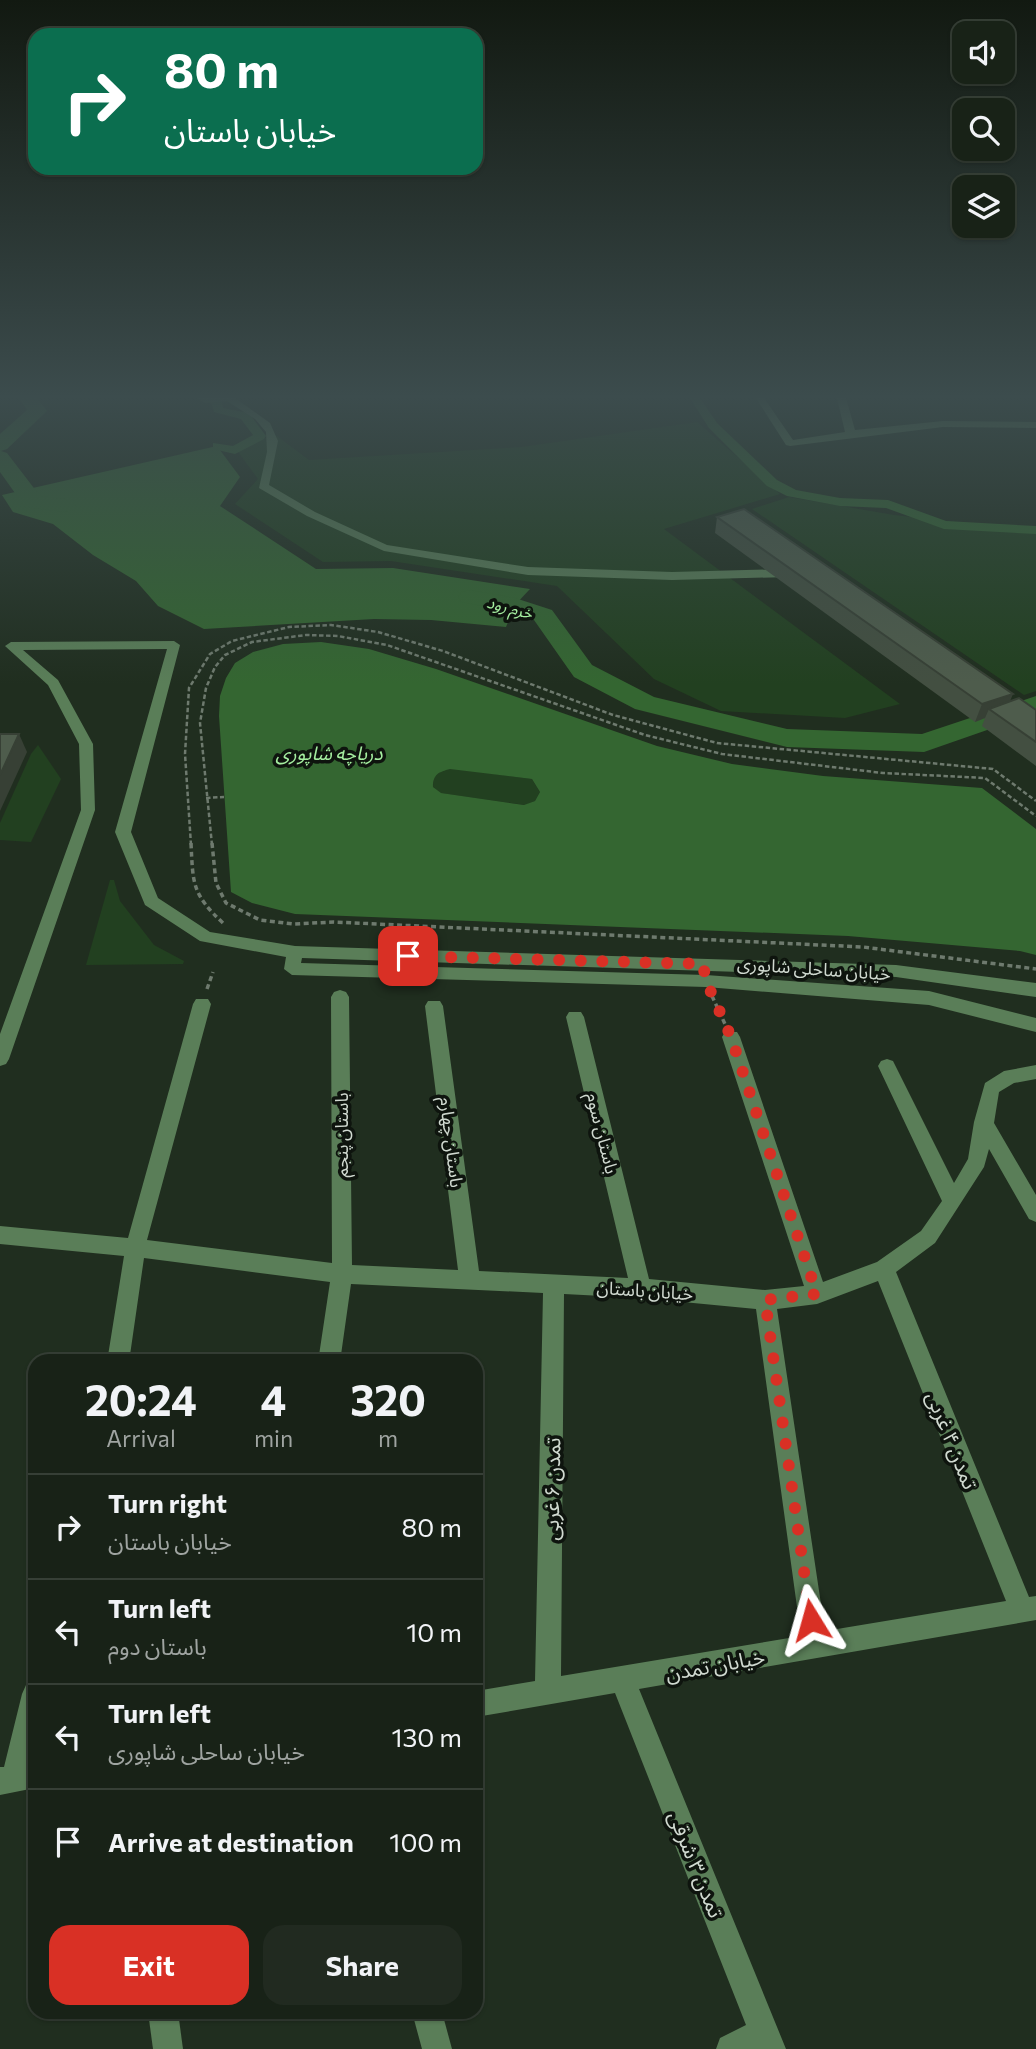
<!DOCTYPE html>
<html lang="en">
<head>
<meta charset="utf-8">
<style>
  body { margin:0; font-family:Commissioner,"Noto Sans Arabic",sans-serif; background:#212a20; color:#f1f3f6; height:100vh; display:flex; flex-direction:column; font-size:26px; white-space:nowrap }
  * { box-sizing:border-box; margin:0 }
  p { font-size:23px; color:#9fa4a1 }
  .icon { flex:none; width:38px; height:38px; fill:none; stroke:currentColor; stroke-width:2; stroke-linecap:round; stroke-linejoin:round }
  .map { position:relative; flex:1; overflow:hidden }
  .details { position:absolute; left:28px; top:1354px; width:455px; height:665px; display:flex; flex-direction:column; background:#182217; border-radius:21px; box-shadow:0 2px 5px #0004,0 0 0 2px #363f36 }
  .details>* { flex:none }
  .guide { position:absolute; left:28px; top:28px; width:455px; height:147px; border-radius:21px; box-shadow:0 2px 5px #0004,0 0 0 2px #363f36; background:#0b6e4f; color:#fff; overflow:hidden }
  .buttons { position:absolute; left:952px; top:21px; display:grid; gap:14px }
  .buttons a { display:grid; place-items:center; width:63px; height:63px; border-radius:14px; background:#182217; box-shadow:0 2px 5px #0004,0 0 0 2px #363f36; font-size:35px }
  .pin { position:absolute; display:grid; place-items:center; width:60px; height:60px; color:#fff; margin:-30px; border-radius:14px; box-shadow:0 4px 10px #0006 }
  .me { position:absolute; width:77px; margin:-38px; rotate:352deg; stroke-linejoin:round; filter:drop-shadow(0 0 5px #0008) }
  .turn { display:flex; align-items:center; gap:24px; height:147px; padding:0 21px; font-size:32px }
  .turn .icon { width:91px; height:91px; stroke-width:2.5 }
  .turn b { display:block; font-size:49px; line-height:60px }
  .eta { display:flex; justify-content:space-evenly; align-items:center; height:119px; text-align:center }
  .eta b { font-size:42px; font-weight:700; line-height:49px }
  .primary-button { display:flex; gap:14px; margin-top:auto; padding:14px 21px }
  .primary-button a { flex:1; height:80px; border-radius:21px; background:#d93025; color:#fff; font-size:28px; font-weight:700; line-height:80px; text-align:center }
  .primary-button a+a { background:#212a20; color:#f1f3f6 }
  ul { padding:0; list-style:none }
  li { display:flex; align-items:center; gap:21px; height:105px; padding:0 21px; border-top:2px solid #363f36 }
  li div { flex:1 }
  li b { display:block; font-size:26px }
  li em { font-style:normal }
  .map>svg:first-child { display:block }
  .green { fill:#224020 }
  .water { fill:#346631; fill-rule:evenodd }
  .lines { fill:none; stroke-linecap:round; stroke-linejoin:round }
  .canal { fill:#346631; fill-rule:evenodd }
  .river { fill:#346631; fill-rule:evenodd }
  .path-far1 { stroke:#6e7a6e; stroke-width:2.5; stroke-dasharray:4.5 2.5; stroke-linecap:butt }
  .path { stroke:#6e7a6e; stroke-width:3.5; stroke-dasharray:5 3.5; stroke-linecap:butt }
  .minor { fill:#5a7e58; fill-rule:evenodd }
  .wall { fill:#434f41 }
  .shaded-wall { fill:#374035 }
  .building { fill:#4e5c4c; stroke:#374035; stroke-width:2 }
  .route { stroke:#d93025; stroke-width:12; stroke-dasharray:0 21.6 }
  .labels { text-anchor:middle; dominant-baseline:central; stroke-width:7; stroke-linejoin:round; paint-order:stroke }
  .far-water-label { font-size:16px; font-style:italic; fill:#a5efa0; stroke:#0e140e }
  .street-label { font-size:18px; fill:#d0d9d0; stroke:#0e140e }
  .water-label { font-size:19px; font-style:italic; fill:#a5efa0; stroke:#0e140e }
  .near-street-label { font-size:21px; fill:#d0d9d0; stroke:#0e140e }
</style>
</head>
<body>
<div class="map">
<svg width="1036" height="2049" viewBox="0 0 1036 2049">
  <rect width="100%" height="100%" fill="#202e1f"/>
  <!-- green -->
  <g class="green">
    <polygon points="697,422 780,494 664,529 900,704 845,718 721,711 654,679 557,586 391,561 323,562 235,504 258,479 233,445 277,436 309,460 522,447"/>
    <polygon points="789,497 894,515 1036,531 1036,691 1024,695 752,509"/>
    <polygon points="38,745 61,779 31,842 0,840 0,823 31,754"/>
    <path d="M450 768 532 779 540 792 535 801 525 805 440 793 433 787C433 774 438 772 450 768Z"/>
    <polygon points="110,880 114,880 120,901 154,945 184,961 183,964 86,965"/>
  </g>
  <!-- water -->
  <g class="water">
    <polygon points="217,446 240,477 220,506 316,569 393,568 530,589 515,605 506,627 431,620 374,619 204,629 158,606 136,581 93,555 53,524 13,512 2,495"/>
    <path d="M321 642 369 649 436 669 657 746 732 764 823 776 982 788 1036 829V955L1020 951 848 936 295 914 252 903 231 892 219 716 220 696 226 678 235 663 253 652 283 644ZM450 769 532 779 540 792 535 801 524 805 441 793 433 787C433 774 439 772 450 769Z"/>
  </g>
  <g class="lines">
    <!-- canal -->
    <g class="canal">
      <polygon points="210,398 221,398 223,408 249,413 266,436 264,439 235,454 213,449 213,443 233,446 253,435 241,419 214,412"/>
      <polygon points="690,398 700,398 717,423 777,480 796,490 840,498 888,500 946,521 1036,526 1036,534 944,529 886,508 840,506 787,496 767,486 709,428"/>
    </g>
    <!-- river -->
    <g class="river">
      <polygon points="19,398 37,398 47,411 7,449 1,451 7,453 40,496 73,500 76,505 73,510 65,512 25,507 0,472 0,434 27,410"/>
      <polygon points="470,590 515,598 552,610 592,665 654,697 787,729 922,734 1036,696 1036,713 924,752 787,747 635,709 574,677 534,620 510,611 461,602 458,597 461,592"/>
    </g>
    <!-- path-far1 -->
    <g class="path-far1">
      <polyline points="206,798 224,797"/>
      <polyline points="191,845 185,754 189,688 210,654 232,641 289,627 331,625 378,632 443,651 613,715 717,743 993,769 1036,801"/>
      <polyline points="212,845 200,723 206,688 215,667 225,655 252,642 306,635 338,636 387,645 645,735 722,754 883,773 985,778 1036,816"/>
    </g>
    <!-- path -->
    <g class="path">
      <path d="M191 843C193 885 192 894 224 924"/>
      <polyline points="212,843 216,883 226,903 260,920 294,924 334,922 863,947 1036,969"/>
      <polyline points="207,989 213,972"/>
      <polyline points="712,996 725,1024"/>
    </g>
    <!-- minor -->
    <g class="minor">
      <polygon points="196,398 235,398 270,423 278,441 269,485 315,512 387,545 528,567 672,572 788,569 794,573 788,577 672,580 528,575 384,551 307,516 259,488 267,452 266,432 255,419 227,401 205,403"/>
      <polygon points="756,398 764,398 793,440 845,432 837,398 846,398 855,430 943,421 1036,422 1036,428 943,427 790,446 786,445"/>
      <polygon points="174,641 180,645 131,832 158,898 210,932 295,946 896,965 1036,983 1036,997 896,977 302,958 301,963 706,975 929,991 1036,1018 1036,1032 929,1005 706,987 292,975 284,969 286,957 200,941 145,905 115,832 167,649 23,650 58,680 93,744 95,810 9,1059 6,1064 0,1066 0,1034 81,810 79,744 48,685 5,646 11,642"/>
      <path d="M340 990 346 992 349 997 352 1265 458 1270 425 1006 428 1001H440L443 1006 479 1271 628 1278 566 1017 569 1012H581L584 1017 649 1279 765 1290 804 1286 722 1037 725 1032H737L740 1037 823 1282 877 1262 921 1231 942 1201 878 1066 881 1061 887 1059 893 1061 954 1183 968 1159 974 1122 985 1083 1004 1071 1036 1065V1079L1014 1083 999 1092 994 1123 1036 1195V1222L1029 1219 989 1149 984 1167 935 1243 896 1272 1029 1597 1036 1596V1620L639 1689 786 2049H716L720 2038 746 2025 615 1693 476 1717V1691L535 1681 543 1293 351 1284 340 1362H318L330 1282 144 1258 129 1362H107L124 1256 0 1244V1226L128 1238 193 1004 196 999H208L211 1004 147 1240 332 1263 331 997 334 992ZM878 1281 1006 1601 825 1631 777 1309 817 1304ZM564 1294 641 1298 756 1309 801 1636 561 1676Z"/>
      <polygon points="35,1681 35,1748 32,1762 35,1762 35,1788 0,1795 0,1767 4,1767 22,1694 26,1685"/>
      <polygon points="148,2012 178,2012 183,2049 153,2049"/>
      <polygon points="412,2012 442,2012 452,2049 422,2049"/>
    </g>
  </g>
  <!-- wall -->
  <polygon class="wall" points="717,517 1010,701 1036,710 1036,766 982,726 985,718 975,722 715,533"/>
  <!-- shaded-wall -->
  <g class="shaded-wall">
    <polygon points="1013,694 1006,711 989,709 985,718 975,722 982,704"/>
    <polygon points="19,734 27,752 0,811 0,775"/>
  </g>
  <!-- building -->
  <g class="building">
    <polygon points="744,509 1013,694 982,704 717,517"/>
    <polygon points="1019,698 1036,710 1036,742 989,709"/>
    <polygon points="0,734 19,734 0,775"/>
  </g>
  <!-- sky -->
  <linearGradient id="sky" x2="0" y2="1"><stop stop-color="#121911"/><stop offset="0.58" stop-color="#3c4c4d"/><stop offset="1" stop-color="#3c4c4d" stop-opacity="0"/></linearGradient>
  <rect width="1036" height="684" fill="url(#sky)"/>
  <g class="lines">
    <!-- route -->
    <polyline class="route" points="408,956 703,964 706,981 731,1037 817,1294 765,1300 811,1620"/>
  </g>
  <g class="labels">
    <!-- far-water labels -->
    <g class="far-water-label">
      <text transform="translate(510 607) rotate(15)">خرم رود</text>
    </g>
    <!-- street labels -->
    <g class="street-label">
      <text transform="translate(814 968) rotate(4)">خیابان ساحلی شاپوری</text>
      <text transform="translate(603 1133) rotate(76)">باستان سوم</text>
      <text transform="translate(341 1135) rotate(-90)">باستان پنجم</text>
      <text transform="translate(452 1142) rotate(83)">باستان چهارم</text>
      <text transform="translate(645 1290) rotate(4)">خیابان باستان</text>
    </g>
    <!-- water labels -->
    <g class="water-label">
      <text x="329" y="752">دریاچه شاپوری</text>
    </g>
    <!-- near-street labels -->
    <g class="near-street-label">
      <text transform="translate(953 1440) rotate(68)">تمدن ۴ غربی</text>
      <text transform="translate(551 1489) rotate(-89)">تمدن ۶ غربی</text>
      <text transform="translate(715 1664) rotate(-10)">خیابان تمدن</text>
      <text transform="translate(697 1864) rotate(68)">تمدن ۳ شرقی</text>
    </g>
  </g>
</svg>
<div class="buttons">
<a><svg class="icon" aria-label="sound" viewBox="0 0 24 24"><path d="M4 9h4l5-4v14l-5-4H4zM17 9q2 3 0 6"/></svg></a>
<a><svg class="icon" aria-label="search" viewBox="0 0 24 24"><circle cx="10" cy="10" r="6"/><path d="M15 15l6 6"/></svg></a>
<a><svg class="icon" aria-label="layers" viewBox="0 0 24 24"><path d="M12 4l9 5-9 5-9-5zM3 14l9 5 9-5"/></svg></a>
</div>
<div class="pin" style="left:408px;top:956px;background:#d93025"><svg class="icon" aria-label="arrive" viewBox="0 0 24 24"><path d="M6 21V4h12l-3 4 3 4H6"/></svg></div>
<svg class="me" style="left:811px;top:1620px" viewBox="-20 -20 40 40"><path d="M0-17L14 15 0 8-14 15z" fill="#d93025" stroke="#fff" stroke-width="4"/></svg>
<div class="guide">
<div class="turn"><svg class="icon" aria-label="right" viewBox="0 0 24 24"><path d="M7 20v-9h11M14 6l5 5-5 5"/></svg><div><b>80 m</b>خیابان باستان</div></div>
</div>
<section class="details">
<div class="eta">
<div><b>20:24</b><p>Arrival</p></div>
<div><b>4</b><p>min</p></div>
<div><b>320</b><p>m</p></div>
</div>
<ul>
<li><svg class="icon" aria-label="right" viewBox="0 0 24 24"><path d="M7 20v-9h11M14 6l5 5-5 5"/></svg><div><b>Turn right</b><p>خیابان باستان</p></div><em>80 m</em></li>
<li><svg class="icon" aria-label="left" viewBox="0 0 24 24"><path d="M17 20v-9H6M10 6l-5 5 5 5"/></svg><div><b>Turn left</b><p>باستان دوم</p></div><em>10 m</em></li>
<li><svg class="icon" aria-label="left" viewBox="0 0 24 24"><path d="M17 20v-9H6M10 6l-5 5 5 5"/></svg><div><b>Turn left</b><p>خیابان ساحلی شاپوری</p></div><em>130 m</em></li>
<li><svg class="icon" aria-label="arrive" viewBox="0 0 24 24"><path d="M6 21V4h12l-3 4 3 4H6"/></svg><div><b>Arrive at destination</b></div><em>100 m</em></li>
</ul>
<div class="primary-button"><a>Exit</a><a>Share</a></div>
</section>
</div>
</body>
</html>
